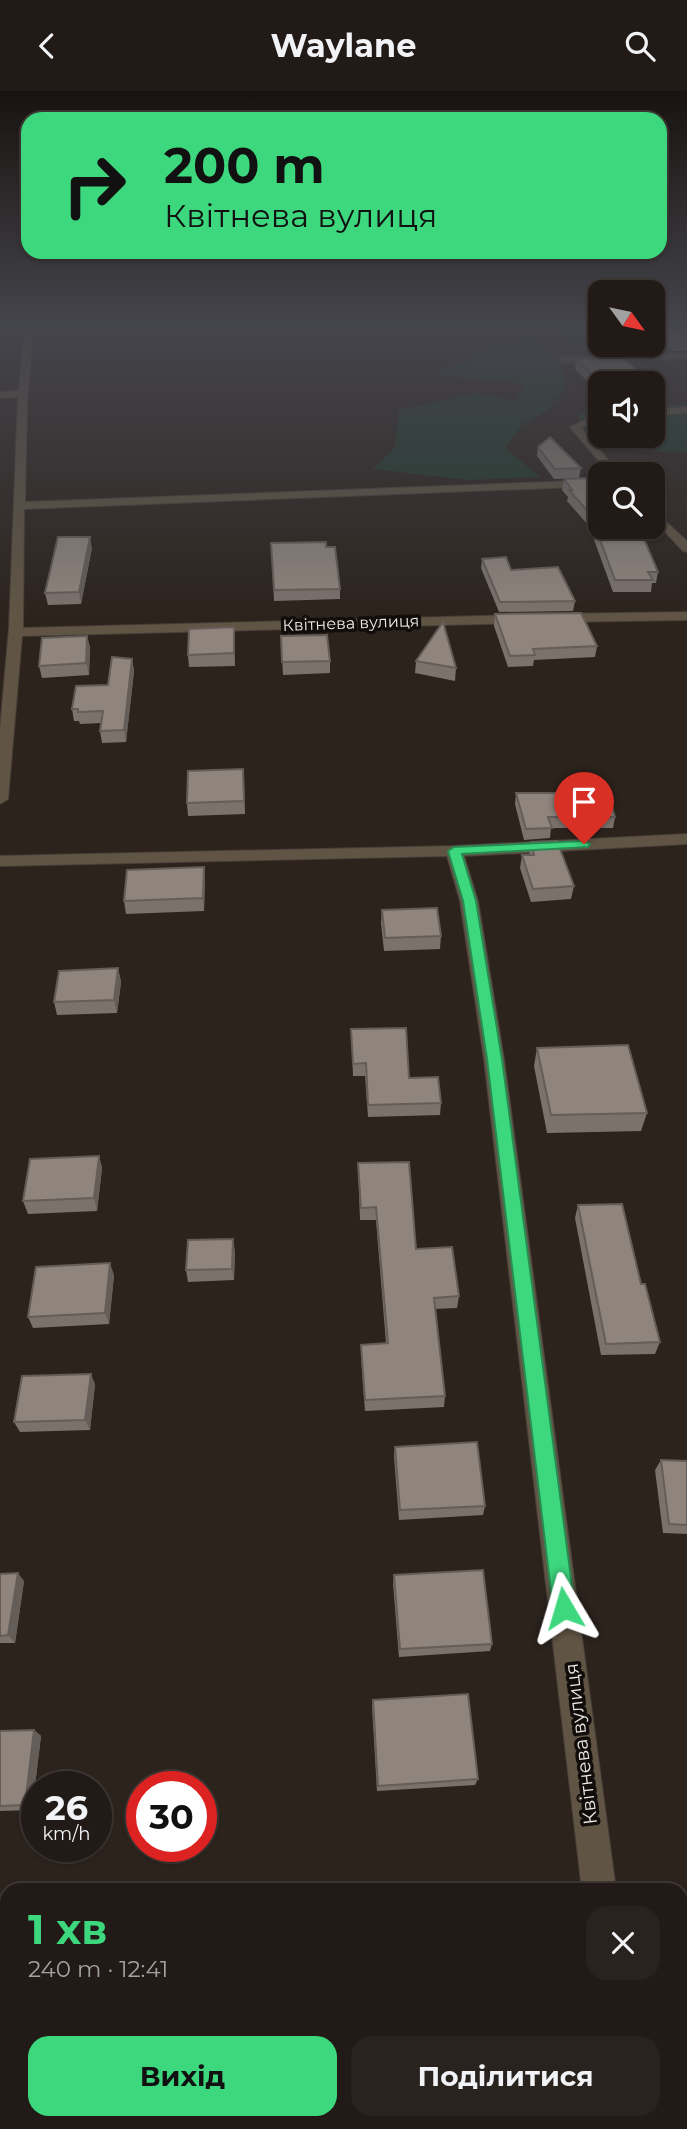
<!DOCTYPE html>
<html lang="uk">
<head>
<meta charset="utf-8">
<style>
  body { margin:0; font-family:Montserrat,sans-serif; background:#29231f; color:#f1f3f6; height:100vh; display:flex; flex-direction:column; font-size:26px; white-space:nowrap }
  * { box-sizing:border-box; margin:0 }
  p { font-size:23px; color:#a2a1a1 }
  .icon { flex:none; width:38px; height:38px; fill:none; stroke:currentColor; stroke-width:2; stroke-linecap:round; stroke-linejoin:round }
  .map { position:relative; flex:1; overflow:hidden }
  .details { position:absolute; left:0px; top:1792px; width:688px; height:247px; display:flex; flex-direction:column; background:#211a16; border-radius:21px 21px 0 0; box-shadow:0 2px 5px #0004,0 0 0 2px #3e3835 }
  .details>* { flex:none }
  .top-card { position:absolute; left:21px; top:21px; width:646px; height:147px; border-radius:21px; box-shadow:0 2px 5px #0004,0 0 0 2px #3e3835; background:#3dd77e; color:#111; overflow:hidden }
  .needle { width:46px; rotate:123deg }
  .buttons { position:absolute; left:588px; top:189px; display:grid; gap:14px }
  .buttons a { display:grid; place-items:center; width:77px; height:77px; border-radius:14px; background:#211a16; box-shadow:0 2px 5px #0004,0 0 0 2px #3e3835; font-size:35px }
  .speed { position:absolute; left:21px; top:1680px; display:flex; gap:14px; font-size:35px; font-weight:700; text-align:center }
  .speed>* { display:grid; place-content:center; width:91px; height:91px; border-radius:50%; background:#211a16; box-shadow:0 2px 5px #0004,0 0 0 2px #3e3835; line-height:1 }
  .speed small { font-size:18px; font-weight:400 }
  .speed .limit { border:10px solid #d22; background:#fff; color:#111 }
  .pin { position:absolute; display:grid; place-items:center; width:60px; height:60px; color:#fff; margin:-72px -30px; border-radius:50% 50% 50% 0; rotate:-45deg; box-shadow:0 0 7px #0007 }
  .pin .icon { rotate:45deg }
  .me { position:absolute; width:77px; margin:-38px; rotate:353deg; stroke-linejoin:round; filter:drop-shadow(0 0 5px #0008) }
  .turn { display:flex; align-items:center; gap:24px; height:147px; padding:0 28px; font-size:32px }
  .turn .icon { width:91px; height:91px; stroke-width:2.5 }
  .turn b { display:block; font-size:49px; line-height:60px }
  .round { display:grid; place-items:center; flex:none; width:74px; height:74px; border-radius:21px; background:#29231f }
  .summary { display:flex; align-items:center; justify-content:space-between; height:119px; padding:0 28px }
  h1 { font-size:42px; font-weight:700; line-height:52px; color:#3dd77e }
  .action { display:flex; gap:14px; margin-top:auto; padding:14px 28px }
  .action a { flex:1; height:80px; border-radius:21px; background:#3dd77e; color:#111; font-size:28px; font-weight:700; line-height:80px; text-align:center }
  .action a+a { background:#29231f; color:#f1f3f6 }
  header { display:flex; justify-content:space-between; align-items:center; height:91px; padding:0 28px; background:#211a16; font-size:32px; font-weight:700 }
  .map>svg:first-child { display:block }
  .green { fill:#203a2c }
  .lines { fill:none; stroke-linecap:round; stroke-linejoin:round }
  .minor-casing { stroke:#473f39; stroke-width:2 }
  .minor { fill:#605544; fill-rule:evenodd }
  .wall { fill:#7b726c }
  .shaded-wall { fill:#645d58 }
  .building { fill:#8f857d; stroke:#645d58; stroke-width:2 }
  .route { fill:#3dd77e; stroke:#288c52; stroke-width:2 }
  .labels { text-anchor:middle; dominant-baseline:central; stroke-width:7; stroke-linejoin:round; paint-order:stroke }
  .far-street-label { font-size:16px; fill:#eee8e4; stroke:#110d0b }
  .street-label { font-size:19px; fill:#eee8e4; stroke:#110d0b }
</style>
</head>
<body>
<header><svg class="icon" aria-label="back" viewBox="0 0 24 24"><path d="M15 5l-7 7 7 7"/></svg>Waylane<svg class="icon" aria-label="search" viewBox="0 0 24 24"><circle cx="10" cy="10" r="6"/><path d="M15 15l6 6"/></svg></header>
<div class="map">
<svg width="687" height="2038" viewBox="0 0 687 2038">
  <rect width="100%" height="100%" fill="#2c231d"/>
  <!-- green -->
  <g class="green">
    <polygon points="557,238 600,238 591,241 596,258 571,259"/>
    <polygon points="529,244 541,250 563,275 565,298 547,319 522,334 505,357 540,386 468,389 373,378 395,356 399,319 477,302 516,310 525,293 429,283 469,270 473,258"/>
    <polygon points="687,312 687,361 586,358 578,322 600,320 600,345 653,345 653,315"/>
  </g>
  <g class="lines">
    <!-- minor casing -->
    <g class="minor-casing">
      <g id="minor">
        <polygon points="25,238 33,238 27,313 25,411 600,389 600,395 24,418 23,537 521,524 528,528 521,532 22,545 8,708 0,713 0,638 9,537 18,306 0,307 0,301 19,300"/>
        <polygon points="687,262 687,268 562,272 558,269 562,266"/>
        <polygon points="687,316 687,322 653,324 653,318"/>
        <polygon points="600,322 600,328 581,337 620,383 610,383 570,336"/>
        <polygon points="653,419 687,450 687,461 683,460 653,428"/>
        <polygon points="687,521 687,529 557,531 550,527 557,523"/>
        <polygon points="687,743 687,753 464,765 478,810 504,968 616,1799 582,1799 484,968 460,810 447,765 0,775 0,765 454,755"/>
        <polygon points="607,2032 645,2032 646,2038 608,2038"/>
      </g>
    </g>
    <!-- minor -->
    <use href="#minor" class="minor"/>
  </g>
  <!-- wall -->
  <g class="wall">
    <polygon points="687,238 687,260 673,260 655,250 657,240"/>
    <polygon points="576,268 645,287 644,292 600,292 600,299 596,299 575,278"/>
    <polygon points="538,356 581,377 579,387 554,388 537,365"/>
    <polygon points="564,388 658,481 656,492 652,492 651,501 613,501 589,435 567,410 568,406 562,399"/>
    <polygon points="271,452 326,456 340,498 340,508 274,510"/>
    <polygon points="92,457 81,513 48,514 45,502"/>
    <polygon points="482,468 511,479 575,510 573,520 499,521 481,477"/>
    <polygon points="495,523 597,555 595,566 534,569 533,575 508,576 494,535"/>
    <polygon points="234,536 235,575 189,576 188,564"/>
    <polygon points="87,545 90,557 89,584 42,587 39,575"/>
    <polygon points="281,545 330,570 330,582 283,584"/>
    <polygon points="132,568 134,580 126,651 102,652 100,640 101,632 80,633 79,630 74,630 72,618 108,594"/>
    <polygon points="416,570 456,577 455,590 415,582"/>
    <polygon points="244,691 245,723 188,725 187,712"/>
    <polygon points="516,702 615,726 613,737 551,737 550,747 524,749 515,713"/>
    <polygon points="531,751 574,795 571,808 531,811 520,777 522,764 529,764"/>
    <polygon points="204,776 205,789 204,820 126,823 124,810"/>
    <polygon points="382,819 441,845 440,858 384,860 381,832"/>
    <polygon points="118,877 121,891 117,922 57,924 54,911"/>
    <polygon points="351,938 409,987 441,1012 440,1024 368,1026 365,985 353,985"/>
    <polygon points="537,957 647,1022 641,1040 547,1042 534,975"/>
    <polygon points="99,1065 102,1077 97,1120 28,1123 23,1110"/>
    <polygon points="358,1072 416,1158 459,1205 457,1217 435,1218 445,1305 444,1316 365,1320 361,1265 361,1254 386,1252 376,1129 360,1129"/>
    <polygon points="578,1114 641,1193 660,1251 655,1263 601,1264 575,1127"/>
    <polygon points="235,1160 234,1189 188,1191 186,1179"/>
    <polygon points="114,1184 109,1233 33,1237 28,1226"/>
    <polygon points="95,1293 90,1339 20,1341 14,1331"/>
    <polygon points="395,1356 485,1415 483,1424 399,1429 394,1366"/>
    <polygon points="661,1369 687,1370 687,1443 663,1442 655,1379"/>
    <polygon points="0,1483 24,1490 15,1552 0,1552"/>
    <polygon points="394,1484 492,1553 490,1560 399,1566 393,1493"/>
    <polygon points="373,1609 478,1688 475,1694 377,1700 372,1616"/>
    <polygon points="34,1639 41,1645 32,1719 0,1720 0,1640"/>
  </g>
  <!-- shaded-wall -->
  <g class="shaded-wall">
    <polygon points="90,446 92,457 81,513 79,501"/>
    <polygon points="87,545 90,557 89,584 86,572"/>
    <polygon points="132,568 134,580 126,651 124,639"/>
    <polygon points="204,776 205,789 204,820 203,807"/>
    <polygon points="118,877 121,891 117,922 114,909"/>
    <polygon points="99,1065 102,1077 97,1120 94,1107"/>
    <polygon points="233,1148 235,1160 234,1189 232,1178"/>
    <polygon points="110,1172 114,1184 109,1233 105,1222"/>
    <polygon points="91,1283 95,1293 90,1339 85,1329"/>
    <polygon points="18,1482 24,1490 15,1552 8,1544"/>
    <polygon points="34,1639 41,1645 32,1719 25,1714"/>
    <polygon points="162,2032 167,2032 167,2038 161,2038"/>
  </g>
  <!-- building -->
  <g class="building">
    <polygon points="668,238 687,238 687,250 675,250 657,240"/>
    <polygon points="622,265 645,287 598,289 576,268"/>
    <polygon points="550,346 581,377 555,378 538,356"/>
    <polygon points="591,387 600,396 600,436 639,436 658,481 648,481 653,489 615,489 591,424 569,399 572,399 564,388"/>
    <polygon points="58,446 90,446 79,501 45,502"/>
    <polygon points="326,451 326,456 335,456 340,498 274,499 271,452"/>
    <polygon points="506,466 511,479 558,476 575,510 500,511 482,468"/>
    <polygon points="581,522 597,555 533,558 535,564 510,565 495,523"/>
    <polygon points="443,531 456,577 416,570"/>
    <polygon points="234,536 234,562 188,564 189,538"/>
    <polygon points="327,544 330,570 282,571 281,545"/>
    <polygon points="87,545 86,572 39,575 42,547"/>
    <polygon points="112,566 132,568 124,639 100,640 103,620 78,621 78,618 72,618 76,595 108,594"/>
    <polygon points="243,678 244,710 187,712 188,680"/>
    <polygon points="516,702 608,702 615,726 548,726 552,737 526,738"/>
    <polygon points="557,750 574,795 533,798 522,764 534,764 531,751"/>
    <polygon points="204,776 203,807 124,810 127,779"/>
    <polygon points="437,817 441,845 385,847 382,819"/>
    <polygon points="118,877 114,909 54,911 59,880"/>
    <polygon points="406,937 409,987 438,986 441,1012 368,1014 366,972 353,973 351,938"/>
    <polygon points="628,954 647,1022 551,1024 537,957"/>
    <polygon points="99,1065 94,1107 23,1110 30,1068"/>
    <polygon points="409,1071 416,1158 452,1156 459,1205 434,1207 445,1305 365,1309 361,1254 388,1252 376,1116 361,1117 358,1072"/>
    <polygon points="622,1113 641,1193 645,1193 660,1251 606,1253 578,1114"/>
    <polygon points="233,1148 232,1178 186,1179 188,1149"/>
    <polygon points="110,1172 105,1222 28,1226 36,1176"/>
    <polygon points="91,1283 85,1329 14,1331 22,1285"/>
    <polygon points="477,1351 485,1415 400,1419 395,1356"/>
    <polygon points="661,1369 687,1370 687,1434 669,1433"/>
    <polygon points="483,1479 492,1553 400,1558 394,1484"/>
    <polygon points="18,1482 8,1544 0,1545 0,1483"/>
    <polygon points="468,1603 478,1688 378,1695 373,1609"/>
    <polygon points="34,1639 25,1714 0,1715 0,1640"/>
    <polygon points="19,2032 162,2032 161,2038 18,2038"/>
    <polygon points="320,2032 414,2032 415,2038 319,2038"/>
  </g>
  <!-- sky -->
  <linearGradient id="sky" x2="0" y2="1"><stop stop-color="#181310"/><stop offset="0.45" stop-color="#45454c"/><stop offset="1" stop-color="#45454c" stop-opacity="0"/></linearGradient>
  <rect width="687" height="524" fill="url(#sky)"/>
  <!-- route -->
  <polygon class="route" points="584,750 590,753 588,756 462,763 476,810 502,968 575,1517 572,1525 564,1528 556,1525 553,1517 487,968 463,810 448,760 454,756"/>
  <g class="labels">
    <!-- far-street labels -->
    <g class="far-street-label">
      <text transform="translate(351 532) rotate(-2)">Квітнева вулиця</text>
    </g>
    <!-- street labels -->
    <g class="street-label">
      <text transform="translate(581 1653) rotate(-97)">Квітнева вулиця</text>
    </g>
  </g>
</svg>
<div class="buttons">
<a><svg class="needle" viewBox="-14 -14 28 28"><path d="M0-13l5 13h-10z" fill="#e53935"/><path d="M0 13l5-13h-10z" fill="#a2a1a1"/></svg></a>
<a><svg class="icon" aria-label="sound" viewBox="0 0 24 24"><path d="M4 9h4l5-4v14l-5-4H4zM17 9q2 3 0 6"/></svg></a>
<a><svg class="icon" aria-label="search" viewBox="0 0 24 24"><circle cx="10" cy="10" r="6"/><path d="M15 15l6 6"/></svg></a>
</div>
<div class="speed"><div>26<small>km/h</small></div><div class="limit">30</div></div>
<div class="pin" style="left:584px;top:753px;background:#d93025"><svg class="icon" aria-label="arrive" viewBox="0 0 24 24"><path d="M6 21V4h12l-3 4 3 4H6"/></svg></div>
<svg class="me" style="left:564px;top:1517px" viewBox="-20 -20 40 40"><path d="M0-17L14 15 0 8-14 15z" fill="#3dd77e" stroke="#fff" stroke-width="4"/></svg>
<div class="top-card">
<div class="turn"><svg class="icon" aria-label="right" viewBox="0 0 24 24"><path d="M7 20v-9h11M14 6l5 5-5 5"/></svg><div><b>200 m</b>Квітнева вулиця</div></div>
</div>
<section class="details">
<div class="summary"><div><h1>1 хв</h1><p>240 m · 12:41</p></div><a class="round"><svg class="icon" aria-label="close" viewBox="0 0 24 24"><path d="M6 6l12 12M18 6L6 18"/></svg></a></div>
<div class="action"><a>Вихід</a><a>Поділитися</a></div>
</section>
</div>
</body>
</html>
